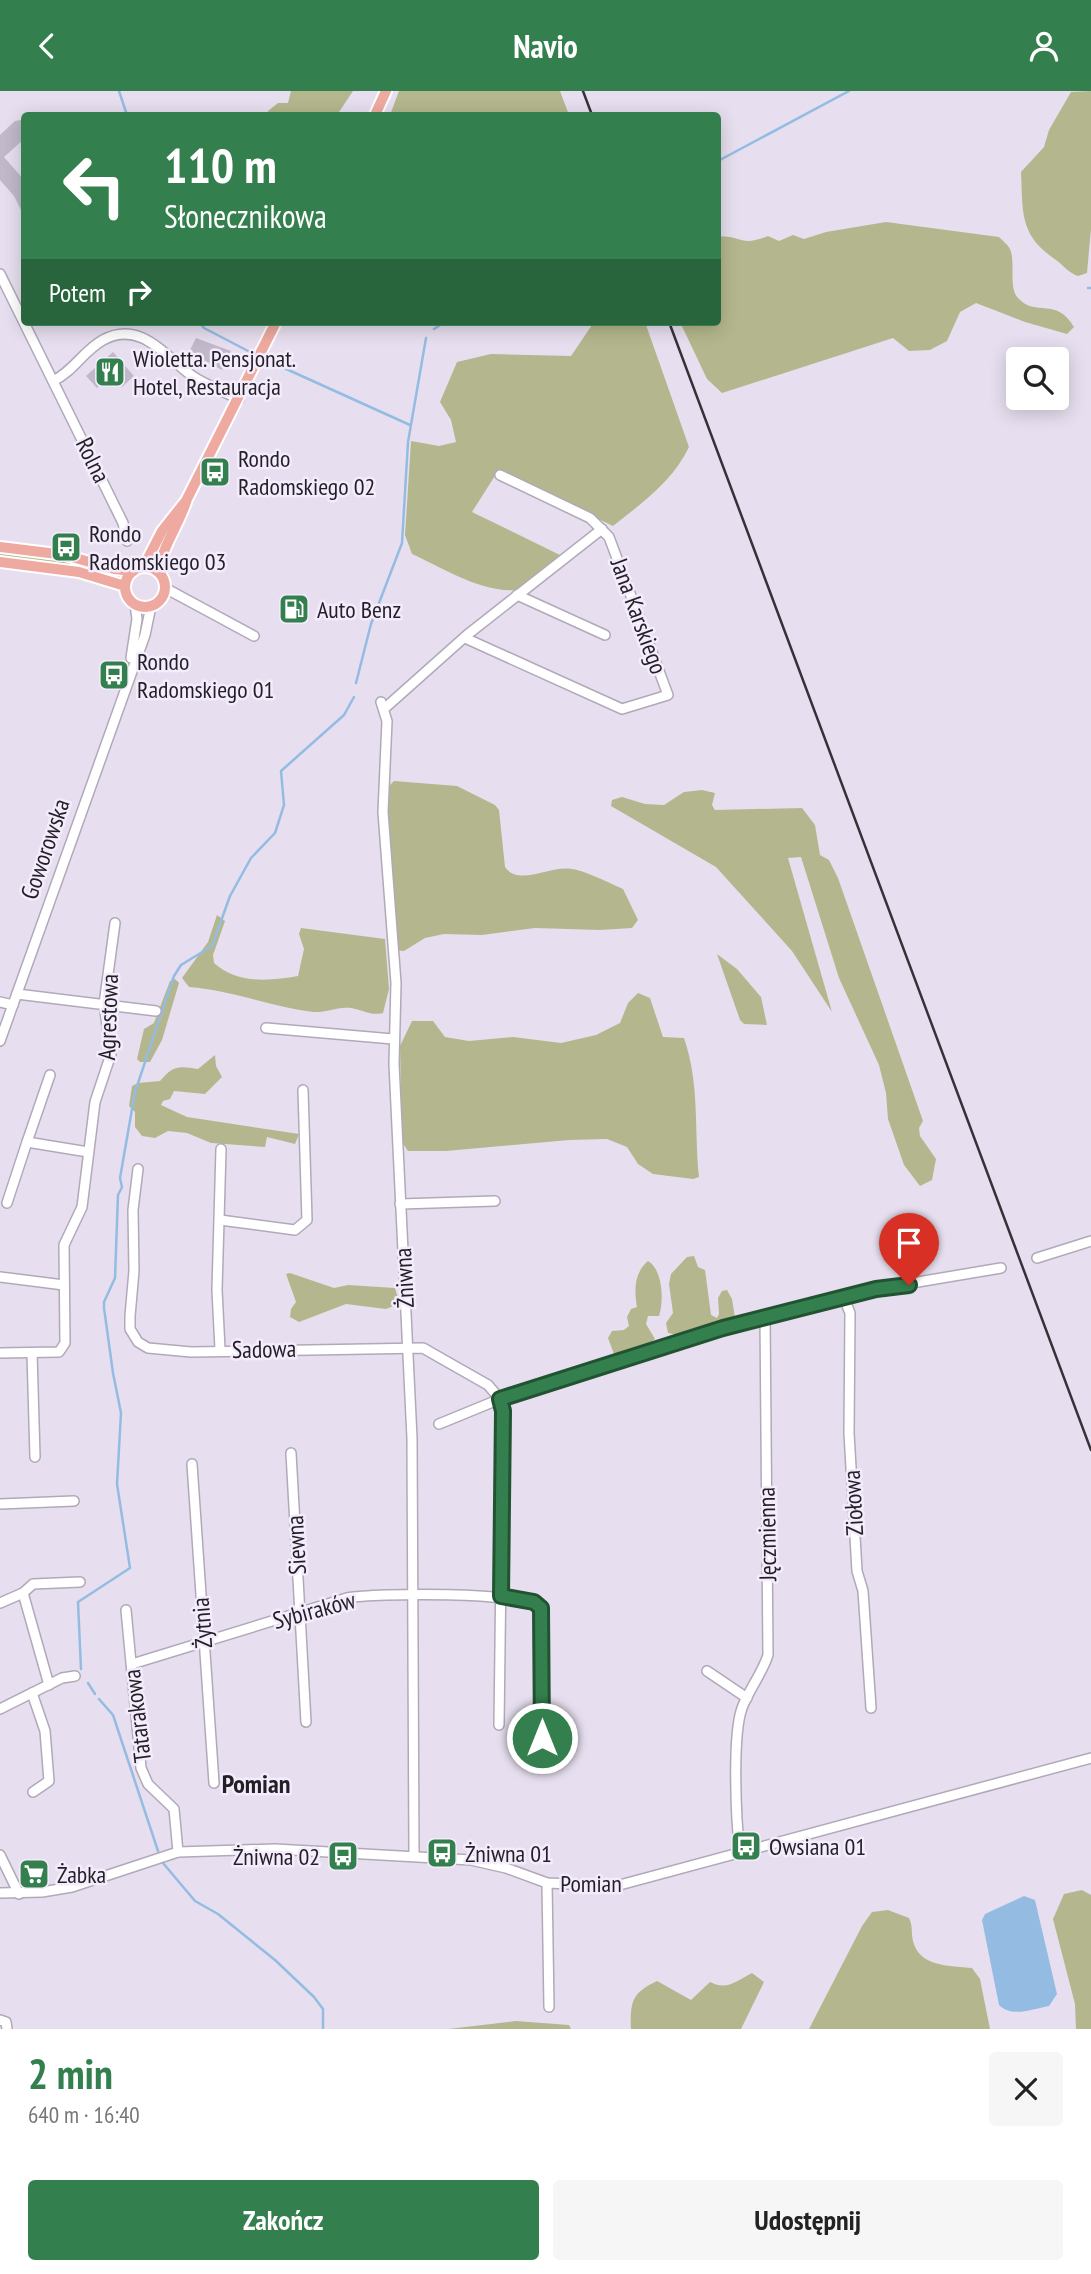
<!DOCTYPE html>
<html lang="pl">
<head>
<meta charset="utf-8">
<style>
  body { margin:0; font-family:"PT Sans Narrow",sans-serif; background:#f6f6f6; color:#222; height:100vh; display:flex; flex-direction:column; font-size:26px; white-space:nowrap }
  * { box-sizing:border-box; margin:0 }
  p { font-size:23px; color:#767676 }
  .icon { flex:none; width:38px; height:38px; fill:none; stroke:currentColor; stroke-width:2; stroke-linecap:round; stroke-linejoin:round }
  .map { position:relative; height:1938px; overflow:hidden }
  .details { display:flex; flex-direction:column; background:#fff; flex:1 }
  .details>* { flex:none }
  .hud { position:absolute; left:21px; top:21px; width:700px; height:214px; border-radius:7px; box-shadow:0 4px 18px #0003; background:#337f4d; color:#fff; overflow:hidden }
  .controls { position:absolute; left:1006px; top:256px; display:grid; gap:14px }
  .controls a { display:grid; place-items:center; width:63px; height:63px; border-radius:7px; background:#fff; box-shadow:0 4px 18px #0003; font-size:35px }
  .pin { position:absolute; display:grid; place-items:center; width:60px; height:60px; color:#fff; margin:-72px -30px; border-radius:50% 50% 50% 0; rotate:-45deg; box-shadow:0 0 7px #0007 }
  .pin .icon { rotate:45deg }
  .me { position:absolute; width:77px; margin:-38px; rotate:0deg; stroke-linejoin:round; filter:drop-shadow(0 0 5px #0008) }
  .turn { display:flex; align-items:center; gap:24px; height:147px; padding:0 28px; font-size:32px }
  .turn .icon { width:91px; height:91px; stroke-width:2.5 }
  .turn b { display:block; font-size:49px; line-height:60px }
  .then { display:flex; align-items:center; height:66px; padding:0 28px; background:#0003; gap:14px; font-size:26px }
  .round { display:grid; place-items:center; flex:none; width:74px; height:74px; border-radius:7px; background:#f6f6f6 }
  .headline { display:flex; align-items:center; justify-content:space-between; height:119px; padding:0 28px }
  h1 { font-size:42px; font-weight:700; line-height:52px; color:#337f4d }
  .action { display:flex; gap:14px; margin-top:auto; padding:14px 28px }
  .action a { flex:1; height:80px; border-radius:7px; background:#337f4d; color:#fff; font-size:28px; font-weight:700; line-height:80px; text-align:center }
  .action a+a { background:#f6f6f6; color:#222 }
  header { display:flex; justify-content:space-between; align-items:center; height:91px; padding:0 28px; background:#337f4d; color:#fff; font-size:32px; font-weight:700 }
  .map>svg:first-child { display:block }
  .green { fill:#b4b78d }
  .water { fill:#94bce3 }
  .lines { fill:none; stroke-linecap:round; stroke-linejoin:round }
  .stream { stroke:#94bce3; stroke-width:2.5 }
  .building { fill:#c1b9c9 }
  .minor-casing { stroke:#b1a9b8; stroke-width:12 }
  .major-casing { stroke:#fff; stroke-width:14 }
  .minor { stroke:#fff; stroke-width:9 }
  .major { stroke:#eeaaa1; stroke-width:10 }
  .rail { stroke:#363239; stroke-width:2.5 }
  .route-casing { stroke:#215332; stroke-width:18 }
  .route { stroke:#337f4d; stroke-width:12 }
  .labels { text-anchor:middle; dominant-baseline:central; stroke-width:5; stroke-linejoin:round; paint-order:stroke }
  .poi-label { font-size:24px; fill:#221f25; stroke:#f4ecfc; text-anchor:start }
  .street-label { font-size:24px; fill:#221f25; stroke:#f4ecfc }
  .neighbourhood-label { font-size:26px; font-weight:bold; fill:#221f25; stroke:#f4ecfc }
</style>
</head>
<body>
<header><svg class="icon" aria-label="back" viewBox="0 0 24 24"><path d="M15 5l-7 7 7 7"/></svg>Navio<svg class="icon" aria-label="person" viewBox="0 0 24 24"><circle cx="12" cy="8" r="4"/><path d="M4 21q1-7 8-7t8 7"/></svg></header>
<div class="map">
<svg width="1091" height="1938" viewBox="0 0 1091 1938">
  <rect width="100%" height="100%" fill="#e7dfef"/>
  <!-- green -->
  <g class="green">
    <polygon points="291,0 353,0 337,24 269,24 268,20 278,12 288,12"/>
    <polygon points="399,0 560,0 569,24 390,24"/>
    <path d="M1091 0V138L1087 182 1078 185C1069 182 1064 175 1056 169 1019 144 1023 122 1021 81L1044 56 1049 39 1071 1Z"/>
    <path d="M886 131 999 146C1002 149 1008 154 1010 158 1016 172 1008 196 1018 207 1036 227 1056 205 1074 236L1067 243 1025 231 976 212 960 221 947 250 930 259 909 260 893 247 722 302 707 288 680 231H718V146C740 143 740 157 768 145L779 150 793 144 804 148 826 141Z"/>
    <path d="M594 231H645L689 356C673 390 642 412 613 435L498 380 472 421 564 466C555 474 546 486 536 492 501 515 444 477 412 463L405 444 411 350 439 355 456 351 451 329 440 311 457 271 491 263 571 265Z"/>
    <polygon points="0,461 59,468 122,484 121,488 59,472 0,467"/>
    <path d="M394 690 457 695 495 714 499 719 505 776C519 796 550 774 572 778 583 779 612 793 623 798L638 829 632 837 600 839 535 837 482 844 444 843 425 847 404 860 395 859 386 721 387 697Z"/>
    <polygon points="702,699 715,702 712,714 715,719 802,717 815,734 820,764 829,769 838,787 923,1030 919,1037 920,1045 936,1068 932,1089 920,1095 904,1074 888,1028 886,1002 879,974 839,887 801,766 788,767 832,921 792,860 716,776 611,715 612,709 622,706 645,713 664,714 684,701"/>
    <path d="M217 824 225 830 213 864 214 872C237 893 269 890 298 885L304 858 299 843 301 837 385 848 389 898 383 922C372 925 362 919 351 917 338 915 326 922 313 921 272 916 231 899 189 896L182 887 208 851Z"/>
    <polygon points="717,863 737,878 761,906 767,934 744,933 740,929"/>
    <polygon points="175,888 179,892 162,949 150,971 140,971 137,968 144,938 154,932 170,890"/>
    <path d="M638 902 650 907 663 946 684 947C700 993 694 1039 699 1086L693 1088 653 1083 638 1073 627 1056 607 1048 569 1049 446 1060H408L402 1051 400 955 412 930H433L445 946 469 950 513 946 561 952 596 944 620 932 628 912Z"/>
    <path d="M215 964 216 975 222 986 205 1003 174 1000 170 1008 163 1010 161 1014 187 1026 299 1043 295 1053 267 1046 265 1056 211 1052 187 1042 168 1040 155 1047 142 1045 135 1036V1021L129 1015 132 995 138 992 160 990C173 974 179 975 198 978Z"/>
    <polygon points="694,1165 698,1176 705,1179 711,1224 717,1227 719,1223 718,1207 722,1200 727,1199 732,1208 735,1227 678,1244 668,1242 666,1232 673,1222 669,1193 671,1183 687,1166"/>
    <path d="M648 1170C663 1179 664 1210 659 1225H648L646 1233 655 1248 643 1257 617 1265 614 1263 608 1247 612 1240 624 1239 629 1235 627 1226 631 1218 637 1216C634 1199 634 1182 648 1170Z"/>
    <polygon points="290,1182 334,1197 348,1194 395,1197 398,1207 396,1214 386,1218 346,1213 299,1231 290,1226 291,1218 296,1211 286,1183"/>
    <polygon points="1082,1799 1091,1804 1091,1938 1076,1938 1075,1913 1053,1828 1064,1803"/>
    <path d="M888 1819 909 1827C913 1835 911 1841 913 1850 919 1876 951 1875 972 1877L980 1888 990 1938H809L862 1835 872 1821Z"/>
    <path d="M752 1882 764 1891 741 1938H631C630 1910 632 1902 657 1890L691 1909 710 1891C727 1900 736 1890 752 1882Z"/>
    <polygon points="516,1930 569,1934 571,1938 448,1938"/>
  </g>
  <!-- water -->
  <path class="water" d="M1024 1805 1035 1809 1057 1903 1049 1915C1032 1918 1012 1927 999 1914L982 1829 985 1823Z"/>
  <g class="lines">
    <!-- stream -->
    <g class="stream">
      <polyline points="119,0 127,24"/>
      <polyline points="718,70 849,0"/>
      <polyline points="1088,197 1091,197"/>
      <polyline points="199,231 204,237 250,261"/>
      <polyline points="434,238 445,231"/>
      <polyline points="273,272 410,334"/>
      <polyline points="356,592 371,533 402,452 408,351 426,247"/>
      <polyline points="81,1578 78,1511 130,1477 117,1393 121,1322 113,1282 104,1217 104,1211 115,1187 118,1104 122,1096 120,1087 135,1001 174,885 181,874 212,855 230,805 251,767 275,742 284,714 281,680 344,624 354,606"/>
      <polyline points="88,1592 95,1603"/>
      <polyline points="99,1608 113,1624 158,1760"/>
      <polyline points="163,1772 195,1810 218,1823 275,1869 314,1906 323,1918 323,1938"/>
    </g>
  </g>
  <!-- building -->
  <g class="building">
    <polygon points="21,29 24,33 24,48 4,66 24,89 24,125 14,105 0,89 0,44 15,30"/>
    <polygon points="196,247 231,260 222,279 189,261"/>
    <polygon points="113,261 134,285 122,296 111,284 97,297 86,285"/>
    <polygon points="39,1773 43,1793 30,1794 26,1779"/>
  </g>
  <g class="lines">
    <!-- minor casing -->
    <g class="minor-casing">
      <g id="minor">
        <polyline points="0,183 123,432 127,450"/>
        <path d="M53 290C74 280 83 260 103 249 140 229 164 264 191 284 205 294 223 300 239 308"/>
        <polyline points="165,497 254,545"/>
        <polyline points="517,504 605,544"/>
        <polyline points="465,547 622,618 668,604 609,446 590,427 500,384"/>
        <polyline points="131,567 137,528 135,513"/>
        <polyline points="381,611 387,630 383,721 396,892 394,973 412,1347 414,1765"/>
        <polyline points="385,617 467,544 602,438"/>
        <polyline points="17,903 156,920"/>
        <polyline points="0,911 13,914"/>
        <polyline points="266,937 393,948"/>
        <polyline points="0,950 145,544 151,515"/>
        <polyline points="27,1051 50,984"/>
        <polyline points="138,1078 133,1119 134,1180 130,1225 130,1238 138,1251 148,1257 191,1261 423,1257 488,1294 500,1308 723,1237 876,1198 1001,1177"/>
        <polyline points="7,1112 27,1051 88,1061"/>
        <polyline points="400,1113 495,1110"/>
        <polyline points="220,1129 295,1139 307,1129 303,999"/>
        <polyline points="1037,1167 1091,1150"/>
        <polyline points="0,1186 64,1194"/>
        <polyline points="844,1207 850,1222 849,1342 857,1480 863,1500 871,1617"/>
        <polyline points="220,1258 217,1199 221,1058"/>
        <polyline points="0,1262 59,1261 65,1252 64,1154 82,1116 95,1011 111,963 104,913 115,832"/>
        <polyline points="32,1262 35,1366"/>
        <polyline points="439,1333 500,1308 503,1320 499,1634"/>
        <polyline points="291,1362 306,1631"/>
        <polyline points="192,1373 214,1692"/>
        <polyline points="0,1413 74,1410"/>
        <polyline points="23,1502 49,1594"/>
        <polyline points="0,1512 23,1502 33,1493 80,1491"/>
        <polyline points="126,1519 141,1677 148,1693 174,1718 178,1761"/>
        <path d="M132 1573 347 1507C375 1502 524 1500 541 1517L542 1647"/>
        <polyline points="707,1580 747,1607"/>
        <polyline points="32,1602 45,1640 49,1690 33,1701"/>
        <polyline points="0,1618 62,1587 75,1585"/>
        <path d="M740 1762C736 1731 732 1645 742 1617 749 1598 762 1583 768 1564L765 1226"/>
        <polyline points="0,1764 19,1803"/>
        <polyline points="547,1792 549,1916"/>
        <polyline points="0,1802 42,1801 72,1796 178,1761 275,1758 471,1769 506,1777 547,1792 616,1795 1091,1667"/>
        <polyline points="0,1929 6,1931 7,1938"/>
      </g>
    </g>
    <!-- major casing -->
    <g class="major-casing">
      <g id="major">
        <polyline points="375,24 386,0"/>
        <polyline points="0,456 65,464 114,478 133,480"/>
        <polyline points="0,471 79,481 125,495"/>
        <polyline points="144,475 162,440 185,411"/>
        <circle cx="145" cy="496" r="20"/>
        <path d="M159 481C160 459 180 432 187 408L276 231"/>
      </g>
    </g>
    <!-- minor -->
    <use href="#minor" class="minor"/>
    <!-- major -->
    <use href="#major" class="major"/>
    <!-- rail -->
    <g class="rail">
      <polyline points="583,0 592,24"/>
      <polyline points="669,231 1091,1359"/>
    </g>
  </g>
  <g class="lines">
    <!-- route casing -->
    <g class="route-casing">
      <polyline id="route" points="542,1647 541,1517 534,1511 501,1505 503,1320 500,1308 723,1237 876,1198 909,1194"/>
    </g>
    <!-- route -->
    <use href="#route" class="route"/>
  </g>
  <!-- icons -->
  <defs>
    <g id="restaurant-square" transform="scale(1.575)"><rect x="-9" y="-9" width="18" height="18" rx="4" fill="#337f4d" stroke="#f4ecfc"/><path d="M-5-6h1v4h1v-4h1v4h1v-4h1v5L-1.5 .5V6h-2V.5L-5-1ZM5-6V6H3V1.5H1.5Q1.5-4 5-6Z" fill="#fff"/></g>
    <g id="bus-square" transform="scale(1.575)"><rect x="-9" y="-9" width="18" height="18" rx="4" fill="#337f4d" stroke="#f4ecfc"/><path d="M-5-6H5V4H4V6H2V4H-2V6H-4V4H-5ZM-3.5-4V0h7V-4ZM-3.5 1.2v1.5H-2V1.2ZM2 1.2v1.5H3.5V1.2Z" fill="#fff"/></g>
    <g id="fuel-square" transform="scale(1.575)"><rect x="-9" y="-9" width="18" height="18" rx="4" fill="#337f4d" stroke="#f4ecfc"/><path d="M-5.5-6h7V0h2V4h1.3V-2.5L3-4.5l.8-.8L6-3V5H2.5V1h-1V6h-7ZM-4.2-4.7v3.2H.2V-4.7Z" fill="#fff"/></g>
    <g id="supermarket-square" transform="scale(1.575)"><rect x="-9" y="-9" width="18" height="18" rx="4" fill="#337f4d" stroke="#f4ecfc"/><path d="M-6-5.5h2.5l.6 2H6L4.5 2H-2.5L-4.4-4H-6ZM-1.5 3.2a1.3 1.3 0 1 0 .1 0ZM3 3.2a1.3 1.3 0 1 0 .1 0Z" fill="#fff"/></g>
  </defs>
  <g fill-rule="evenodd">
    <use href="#restaurant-square" x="110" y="281"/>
    <use href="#bus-square" x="215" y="381"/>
    <use href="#bus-square" x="66" y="456"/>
    <use href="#fuel-square" x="294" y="518"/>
    <use href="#bus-square" x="114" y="584"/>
    <use href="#bus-square" x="746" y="1755"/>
    <use href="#bus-square" x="442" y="1762"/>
    <use href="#bus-square" x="343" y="1765"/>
    <use href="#supermarket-square" x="34" y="1783"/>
  </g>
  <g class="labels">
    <!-- poi labels -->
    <g class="poi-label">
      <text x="133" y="267">Wioletta. Pensjonat.<tspan x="133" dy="28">Hotel, Restauracja</tspan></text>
      <text x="238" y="367">Rondo<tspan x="238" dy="28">Radomskiego 02</tspan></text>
      <text x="89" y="442">Rondo<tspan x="89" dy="28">Radomskiego 03</tspan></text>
      <text x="317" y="518">Auto Benz</text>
      <text x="137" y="570">Rondo<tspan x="137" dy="28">Radomskiego 01</tspan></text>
      <text x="769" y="1755">Owsiana 01</text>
      <text x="465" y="1762">Żniwna 01</text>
      <text x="320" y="1765" text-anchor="end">Żniwna 02</text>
      <text x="57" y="1783">Żabka</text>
    </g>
    <!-- street labels -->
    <g class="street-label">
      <text transform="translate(93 369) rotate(64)">Rolna</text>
      <text transform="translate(639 525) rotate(70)">Jana Karskiego</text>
      <text transform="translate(45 758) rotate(-71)">Goworowska</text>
      <text transform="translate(108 926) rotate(-88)">Agrestowa</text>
      <text transform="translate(404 1187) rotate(-93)">Żniwna</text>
      <text transform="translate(264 1258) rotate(-1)">Sadowa</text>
      <text transform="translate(853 1412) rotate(-93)">Ziołowa</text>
      <text transform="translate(767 1443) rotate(-91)">Jęczmienna</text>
      <text transform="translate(296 1454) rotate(-93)">Siewna</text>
      <text transform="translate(314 1519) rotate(-15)">Sybiraków</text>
      <text transform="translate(202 1532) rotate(-94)">Żytnia</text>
      <text transform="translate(137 1625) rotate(-97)">Tatarakowa</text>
      <text x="591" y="1792">Pomian</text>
    </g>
    <!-- neighbourhood labels -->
    <g class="neighbourhood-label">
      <text x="256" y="1692">Pomian</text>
    </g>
  </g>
</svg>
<div class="controls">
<a><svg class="icon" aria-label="search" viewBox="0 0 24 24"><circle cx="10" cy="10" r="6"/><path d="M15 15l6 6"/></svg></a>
</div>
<div class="pin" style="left:909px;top:1194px;background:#d93025"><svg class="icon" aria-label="arrive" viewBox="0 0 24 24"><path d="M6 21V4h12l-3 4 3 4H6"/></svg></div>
<svg class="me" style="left:542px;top:1647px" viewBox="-20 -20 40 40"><circle r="17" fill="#337f4d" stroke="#fff" stroke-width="3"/><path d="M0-11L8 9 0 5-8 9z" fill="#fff"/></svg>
<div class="hud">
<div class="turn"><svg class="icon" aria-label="left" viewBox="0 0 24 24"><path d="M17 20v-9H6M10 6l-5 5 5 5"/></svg><div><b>110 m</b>Słonecznikowa</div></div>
<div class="then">Potem<svg class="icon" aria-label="right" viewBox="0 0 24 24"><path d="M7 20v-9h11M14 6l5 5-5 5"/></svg></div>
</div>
</div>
<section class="details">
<div class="headline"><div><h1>2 min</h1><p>640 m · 16:40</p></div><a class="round"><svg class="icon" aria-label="close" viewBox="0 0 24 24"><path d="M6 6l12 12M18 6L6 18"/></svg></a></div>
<div class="action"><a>Zakończ</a><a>Udostępnij</a></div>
</section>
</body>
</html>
